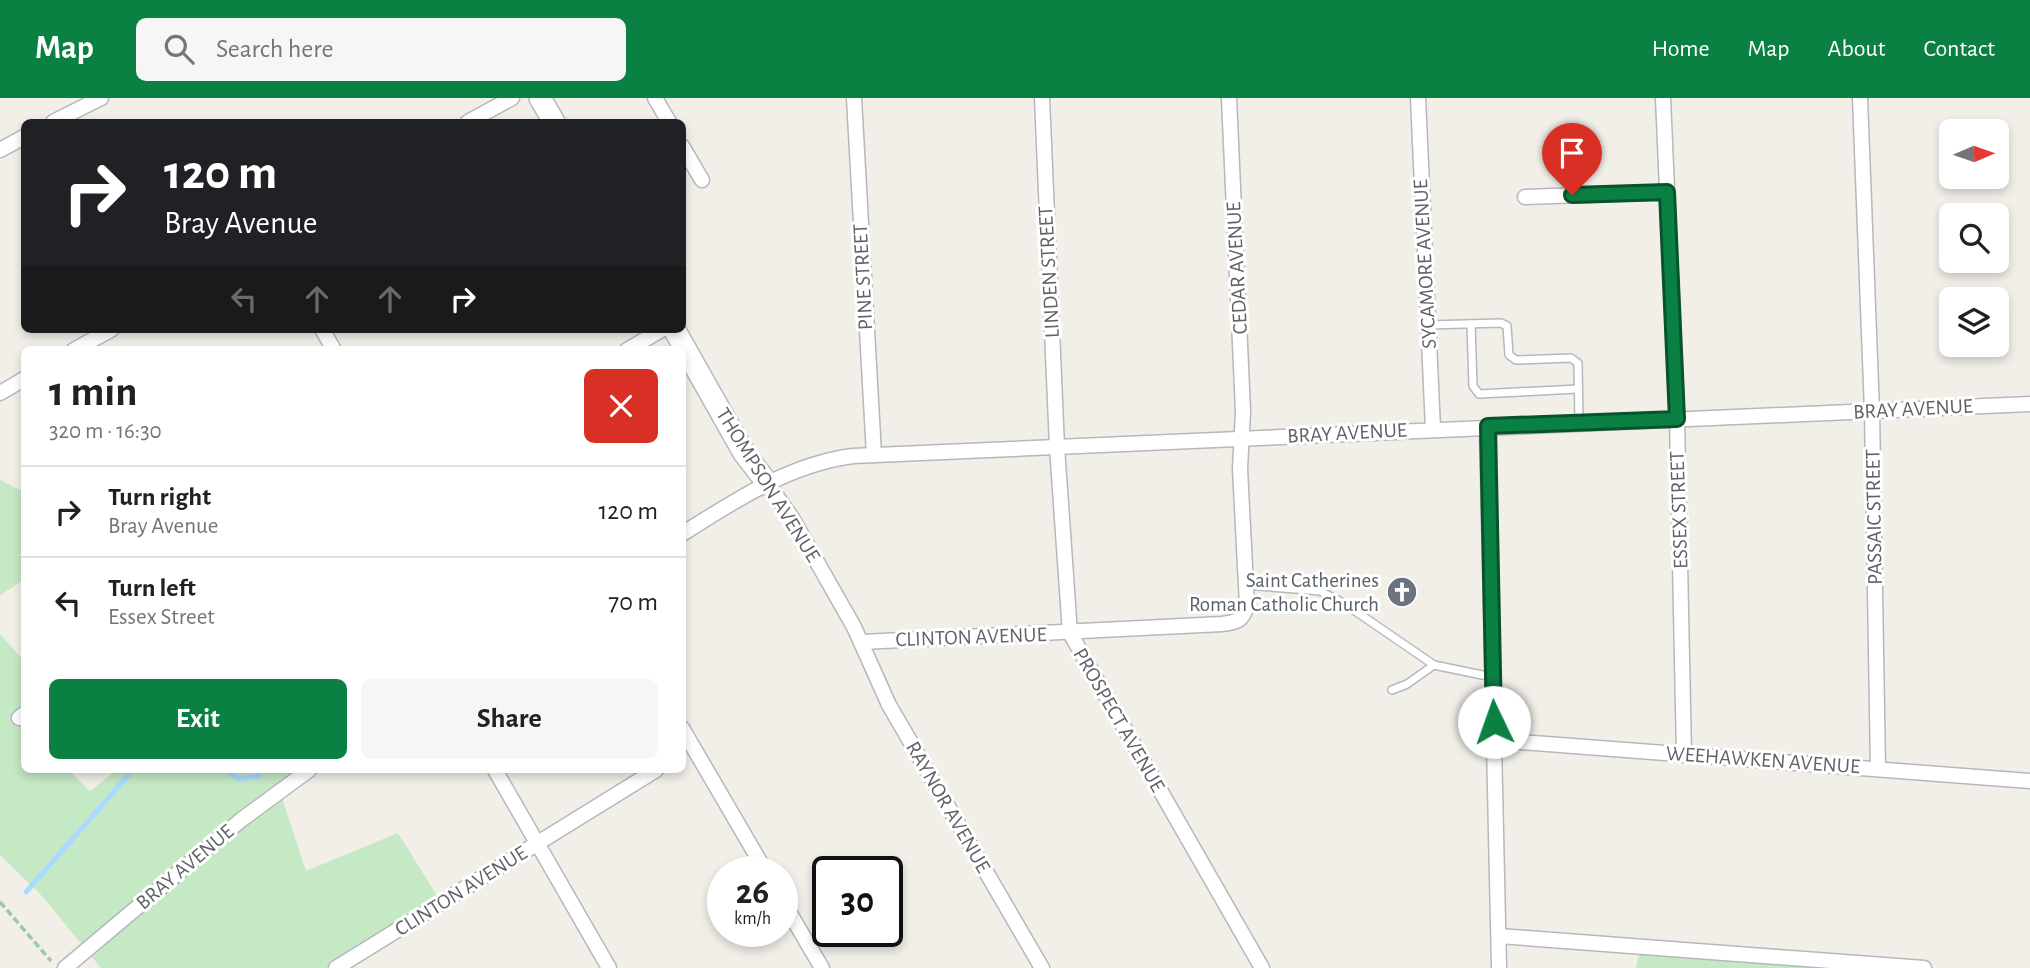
<!DOCTYPE html>
<html lang="en">
<head>
<meta charset="utf-8">
<style>
  body { margin:0; font-family:"Alegreya Sans",sans-serif; background:#f6f6f6; color:#202124; height:100vh; display:flex; flex-direction:column; font-size:26px; white-space:nowrap }
  * { box-sizing:border-box; margin:0 }
  p { font-size:23px; color:#757577 }
  .icon { flex:none; width:38px; height:38px; fill:none; stroke:currentColor; stroke-width:2; stroke-linecap:round; stroke-linejoin:round }
  .map { position:relative; flex:1; overflow:hidden }
  .sheet { position:absolute; left:21px; top:248px; width:665px; height:427px; display:flex; flex-direction:column; background:#fff; border-radius:10px; box-shadow:0 4px 10px #0003 }
  .sheet>* { flex:none }
  .top-card { position:absolute; left:21px; top:21px; width:665px; height:214px; border-radius:10px; box-shadow:0 4px 10px #0003; background:#202124; color:#fff; overflow:hidden }
  .needle { width:46px; rotate:88deg }
  .buttons { position:absolute; left:1939px; top:21px; display:grid; gap:14px }
  .buttons a { display:grid; place-items:center; width:70px; height:70px; border-radius:10px; background:#fff; box-shadow:0 4px 10px #0003; font-size:35px }
  .speed { position:absolute; left:707px; top:758px; display:flex; gap:14px; font-size:35px; font-weight:700; text-align:center }
  .speed>* { display:grid; place-content:center; width:91px; height:91px; border-radius:50%; background:#fff; box-shadow:0 4px 10px #0003; line-height:1 }
  .speed small { font-size:18px; font-weight:400 }
  .speed .limit { border:4px solid #111; border-radius:10px; background:#fff; color:#111 }
  .pin { position:absolute; display:grid; place-items:center; width:60px; height:60px; color:#fff; margin:-72px -30px; border-radius:50% 50% 50% 0; rotate:-45deg; box-shadow:0 0 7px #0007 }
  .pin .icon { rotate:45deg }
  .me { position:absolute; width:77px; margin:-38px; rotate:357deg; stroke-linejoin:round; filter:drop-shadow(0 0 5px #0008) }
  .turn { display:flex; align-items:center; gap:24px; height:147px; padding:0 28px; font-size:32px }
  .turn .icon { width:91px; height:91px; stroke-width:2.5 }
  .turn b { display:block; font-size:49px; line-height:60px }
  .lanes { display:flex; align-items:center; height:66px; padding:0 28px; background:#0003; justify-content:center; gap:35px; direction:ltr }
  .lanes .off { opacity:.35 }
  .round { display:grid; place-items:center; flex:none; width:74px; height:74px; border-radius:10px; background:#f6f6f6 }
  .overview { display:flex; align-items:center; justify-content:space-between; height:119px; padding:0 28px }
  h1 { font-size:42px; font-weight:600; line-height:52px }
  .primary-button { display:flex; gap:14px; margin-top:auto; padding:14px 28px }
  .primary-button a { flex:1; height:80px; border-radius:10px; background:#0b8043; color:#fff; font-size:28px; font-weight:600; line-height:80px; text-align:center }
  .primary-button a+a { background:#f6f6f6; color:#202124 }
  ul { padding:0; list-style:none }
  li { display:flex; align-items:center; gap:21px; height:91px; padding:0 28px; border-top:2px solid #e0e0e0 }
  li div { flex:1 }
  li b { display:block; font-size:26px }
  li em { font-style:normal }
  header { display:flex; align-items:center; gap:42px; box-sizing:border-box; height:98px; padding:0 35px; background:#0b8043; color:#fff }
  header strong { font-size:33px }
  nav { display:flex; gap:38px; margin-inline-start:auto; font-size:24px }
  .search { width:490px; height:63px; background:#f6f6f6; display:flex; align-items:center; gap:18px; box-sizing:border-box; padding:0 24px; border-radius:10px; color:#757577; font-size:26px }
  .map>svg:first-child { display:block }
  .green { fill:#c5e8c5 }
  .lines { fill:none; stroke-linecap:round; stroke-linejoin:round }
  .stream { stroke:#aadaff; stroke-width:5 }
  .lane-casing { stroke:#b5b8bc; stroke-width:10 }
  .street-casing { stroke:#b5b8bc; stroke-width:17 }
  .secondary-casing { stroke:#b6babf; stroke-width:24 }
  .path { stroke:#9cc7a9; stroke-width:3.5; stroke-dasharray:7 3.5; stroke-linecap:butt }
  .lane { stroke:#fff; stroke-width:7 }
  .street { stroke:#fff; stroke-width:14 }
  .secondary { stroke:#fff; stroke-width:21 }
  .route-casing { stroke:#07532c; stroke-width:18 }
  .route { stroke:#0b8043; stroke-width:12 }
  .labels { text-anchor:middle; dominant-baseline:central; stroke-width:6; stroke-linejoin:round; paint-order:stroke }
  .street-label { font-size:21px; fill:#5f6368; stroke:#fff }
  .worship-label { font-size:21px; fill:#5b616d; stroke:#fff; text-anchor:end }
</style>
</head>
<body>
<header>
<strong>Map</strong>
<div class="search"><svg class="icon" aria-label="search" viewBox="0 0 24 24"><circle cx="10" cy="10" r="6"/><path d="M15 15l6 6"/></svg>Search here</div>
<nav><a>Home</a><a>Map</a><a>About</a><a>Contact</a></nav>
</header>
<div class="map">
<svg width="2030" height="870" viewBox="0 0 2030 870">
  <rect width="100%" height="100%" fill="#f1efe8"/>
  <!-- green -->
  <g class="green">
    <polygon points="0,382 24,394 24,482 0,497"/>
    <polygon points="0,536 24,563 24,610 14,621 24,631 24,672 68,672 90,693 117,672 315,672 280,694 306,773 398,735 444,809 346,870 101,870 42,798 0,757"/>
    <polygon points="1640,849 1879,870 1636,870"/>
  </g>
  <g class="lines">
    <!-- stream -->
    <g class="stream">
      <polyline points="224,672 238,681 260,678"/>
      <polyline points="26,794 133,672"/>
    </g>
    <!-- lane casing -->
    <g class="lane-casing">
      <g id="lane">
        <polyline points="1471,226 1473,288 1479,296 1578,291"/>
        <polyline points="1428,227 1501,225 1507,228 1509,257 1516,262 1571,260 1578,265 1579,323"/>
        <polyline points="1246,487 1320,493 1345,506 1434,567 1492,579"/>
        <polyline points="1392,592 1407,586 1434,567"/>
      </g>
    </g>
    <!-- street casing -->
    <g class="street-casing">
      <g id="street">
        <polyline points="655,0 669,24"/>
        <polyline points="854,0 874,357"/>
        <polyline points="1042,0 1057,349 1070,535 1262,870"/>
        <polyline points="1418,0 1433,331"/>
        <polyline points="1663,0 1677,321 1684,657"/>
        <polyline points="1860,0 1872,313 1878,671"/>
        <polyline points="53,24 101,0"/>
        <polyline points="468,24 512,0"/>
        <polyline points="682,48 702,82"/>
        <polyline points="0,52 24,39"/>
        <polyline points="1525,99 1667,94"/>
        <polyline points="322,231 334,252"/>
        <polyline points="74,252 112,231"/>
        <polyline points="627,252 663,231"/>
        <polyline points="0,295 24,281"/>
        <polyline points="1487,328 1499,870"/>
        <polyline points="768,386 792,420 854,529 889,607 1042,870"/>
        <path d="M682 436C736 402 790 366 853 358L2030 306"/>
        <path d="M862 544 1222 526C1237 524 1243 523 1247 507L1240 371 1243 313 1229 0"/>
        <polyline points="19,620 24,616"/>
        <polyline points="682,630 766,774"/>
        <polyline points="1495,642 2030,683"/>
        <polyline points="495,672 609,870"/>
        <polyline points="782,802 822,870"/>
        <polyline points="1499,838 1924,870"/>
        <polyline points="65,870 241,722 309,672"/>
        <polyline points="336,870 656,672"/>
      </g>
    </g>
    <!-- secondary casing -->
    <g class="secondary-casing">
      <g id="secondary">
        <polyline points="540,0 554,24"/>
        <polyline points="674,231 744,355 768,386"/>
      </g>
    </g>
    <!-- path -->
    <polyline class="path" points="0,804 51,863"/>
    <!-- lane -->
    <use href="#lane" class="lane"/>
    <!-- street -->
    <use href="#street" class="street"/>
    <!-- secondary -->
    <use href="#secondary" class="secondary"/>
  </g>
  <g class="lines">
    <!-- route casing -->
    <g class="route-casing">
      <polyline id="route" points="1494,624 1488,328 1677,321 1667,94 1572,97"/>
    </g>
    <!-- route -->
    <use href="#route" class="route"/>
  </g>
  <!-- icons -->
  <defs>
    <g id="church-disc" transform="scale(1.575)"><circle r="9.5" fill="#6b7280" stroke="#fff"/><path d="M-1.2-6h2.4v3.5h3.3v2.4h-3.3V6h-2.4V-.1h-3.3v-2.4h3.3Z" fill="#fff"/></g>
  </defs>
  <g fill-rule="evenodd">
    <use href="#church-disc" x="1402" y="494"/>
  </g>
  <g class="labels">
    <!-- street labels -->
    <g class="street-label">
      <text transform="translate(1425 166) rotate(-93)">SYCAMORE AVENUE</text>
      <text transform="translate(1237 170) rotate(-93)">CEDAR AVENUE</text>
      <text transform="translate(1049 174) rotate(-93)">LINDEN STREET</text>
      <text transform="translate(863 179) rotate(-93)">PINE STREET</text>
      <text transform="translate(1913 311) rotate(-3)">BRAY AVENUE</text>
      <text transform="translate(1347 335) rotate(-3)">BRAY AVENUE</text>
      <text transform="translate(768 387) rotate(58)">THOMPSON AVENUE</text>
      <text transform="translate(1679 412) rotate(-92)">ESSEX STREET</text>
      <text transform="translate(1874 419) rotate(-91)">PASSAIC STREET</text>
      <text transform="translate(971 539) rotate(-2)">CLINTON AVENUE</text>
      <text transform="translate(1119 622) rotate(60)">PROSPECT AVENUE</text>
      <text transform="translate(1763 662) rotate(4)">WEEHAWKEN AVENUE</text>
      <text transform="translate(948 709) rotate(60)">RAYNOR AVENUE</text>
      <text transform="translate(185 769) rotate(-40)">BRAY AVENUE</text>
      <text transform="translate(461 793) rotate(-32)">CLINTON AVENUE</text>
    </g>
    <!-- worship labels -->
    <g class="worship-label">
      <text x="1379" y="482">Saint Catherines<tspan x="1379" dy="24">Roman Catholic Church</tspan></text>
    </g>
  </g>
</svg>
<div class="buttons">
<a><svg class="needle" viewBox="-14 -14 28 28"><path d="M0-13l5 13h-10z" fill="#e53935"/><path d="M0 13l5-13h-10z" fill="#757577"/></svg></a>
<a><svg class="icon" aria-label="search" viewBox="0 0 24 24"><circle cx="10" cy="10" r="6"/><path d="M15 15l6 6"/></svg></a>
<a><svg class="icon" aria-label="layers" viewBox="0 0 24 24"><path d="M12 4l9 5-9 5-9-5zM3 14l9 5 9-5"/></svg></a>
</div>
<div class="speed"><div>26<small>km/h</small></div><div class="limit">30</div></div>
<div class="pin" style="left:1572px;top:97px;background:#d93025"><svg class="icon" aria-label="arrive" viewBox="0 0 24 24"><path d="M6 21V4h12l-3 4 3 4H6"/></svg></div>
<svg class="me" style="left:1494px;top:624px" viewBox="-20 -20 40 40"><circle r="19" fill="#fff"/><path d="M0-13L10 11 0 6-10 11z" fill="#0b8043"/></svg>
<div class="top-card">
<div class="turn"><svg class="icon" aria-label="right" viewBox="0 0 24 24"><path d="M7 20v-9h11M14 6l5 5-5 5"/></svg><div><b>120 m</b>Bray Avenue</div></div>
<div class="lanes"><svg class="icon off" aria-label="left" viewBox="0 0 24 24"><path d="M17 20v-9H6M10 6l-5 5 5 5"/></svg><svg class="icon off" aria-label="ahead" viewBox="0 0 24 24"><path d="M12 20V5M6 11l6-6 6 6"/></svg><svg class="icon off" aria-label="ahead" viewBox="0 0 24 24"><path d="M12 20V5M6 11l6-6 6 6"/></svg><svg class="icon" aria-label="right" viewBox="0 0 24 24"><path d="M7 20v-9h11M14 6l5 5-5 5"/></svg></div>
</div>
<section class="sheet">
<div class="overview"><div><h1>1 min</h1><p>320 m · 16:30</p></div><a class="round" style="background:#d93025;color:#fff"><svg class="icon" aria-label="close" viewBox="0 0 24 24"><path d="M6 6l12 12M18 6L6 18"/></svg></a></div>
<ul>
<li><svg class="icon" aria-label="right" viewBox="0 0 24 24"><path d="M7 20v-9h11M14 6l5 5-5 5"/></svg><div><b>Turn right</b><p>Bray Avenue</p></div><em>120 m</em></li>
<li><svg class="icon" aria-label="left" viewBox="0 0 24 24"><path d="M17 20v-9H6M10 6l-5 5 5 5"/></svg><div><b>Turn left</b><p>Essex Street</p></div><em>70 m</em></li>
</ul>
<div class="primary-button"><a>Exit</a><a>Share</a></div>
</section>
</div>
</body>
</html>
